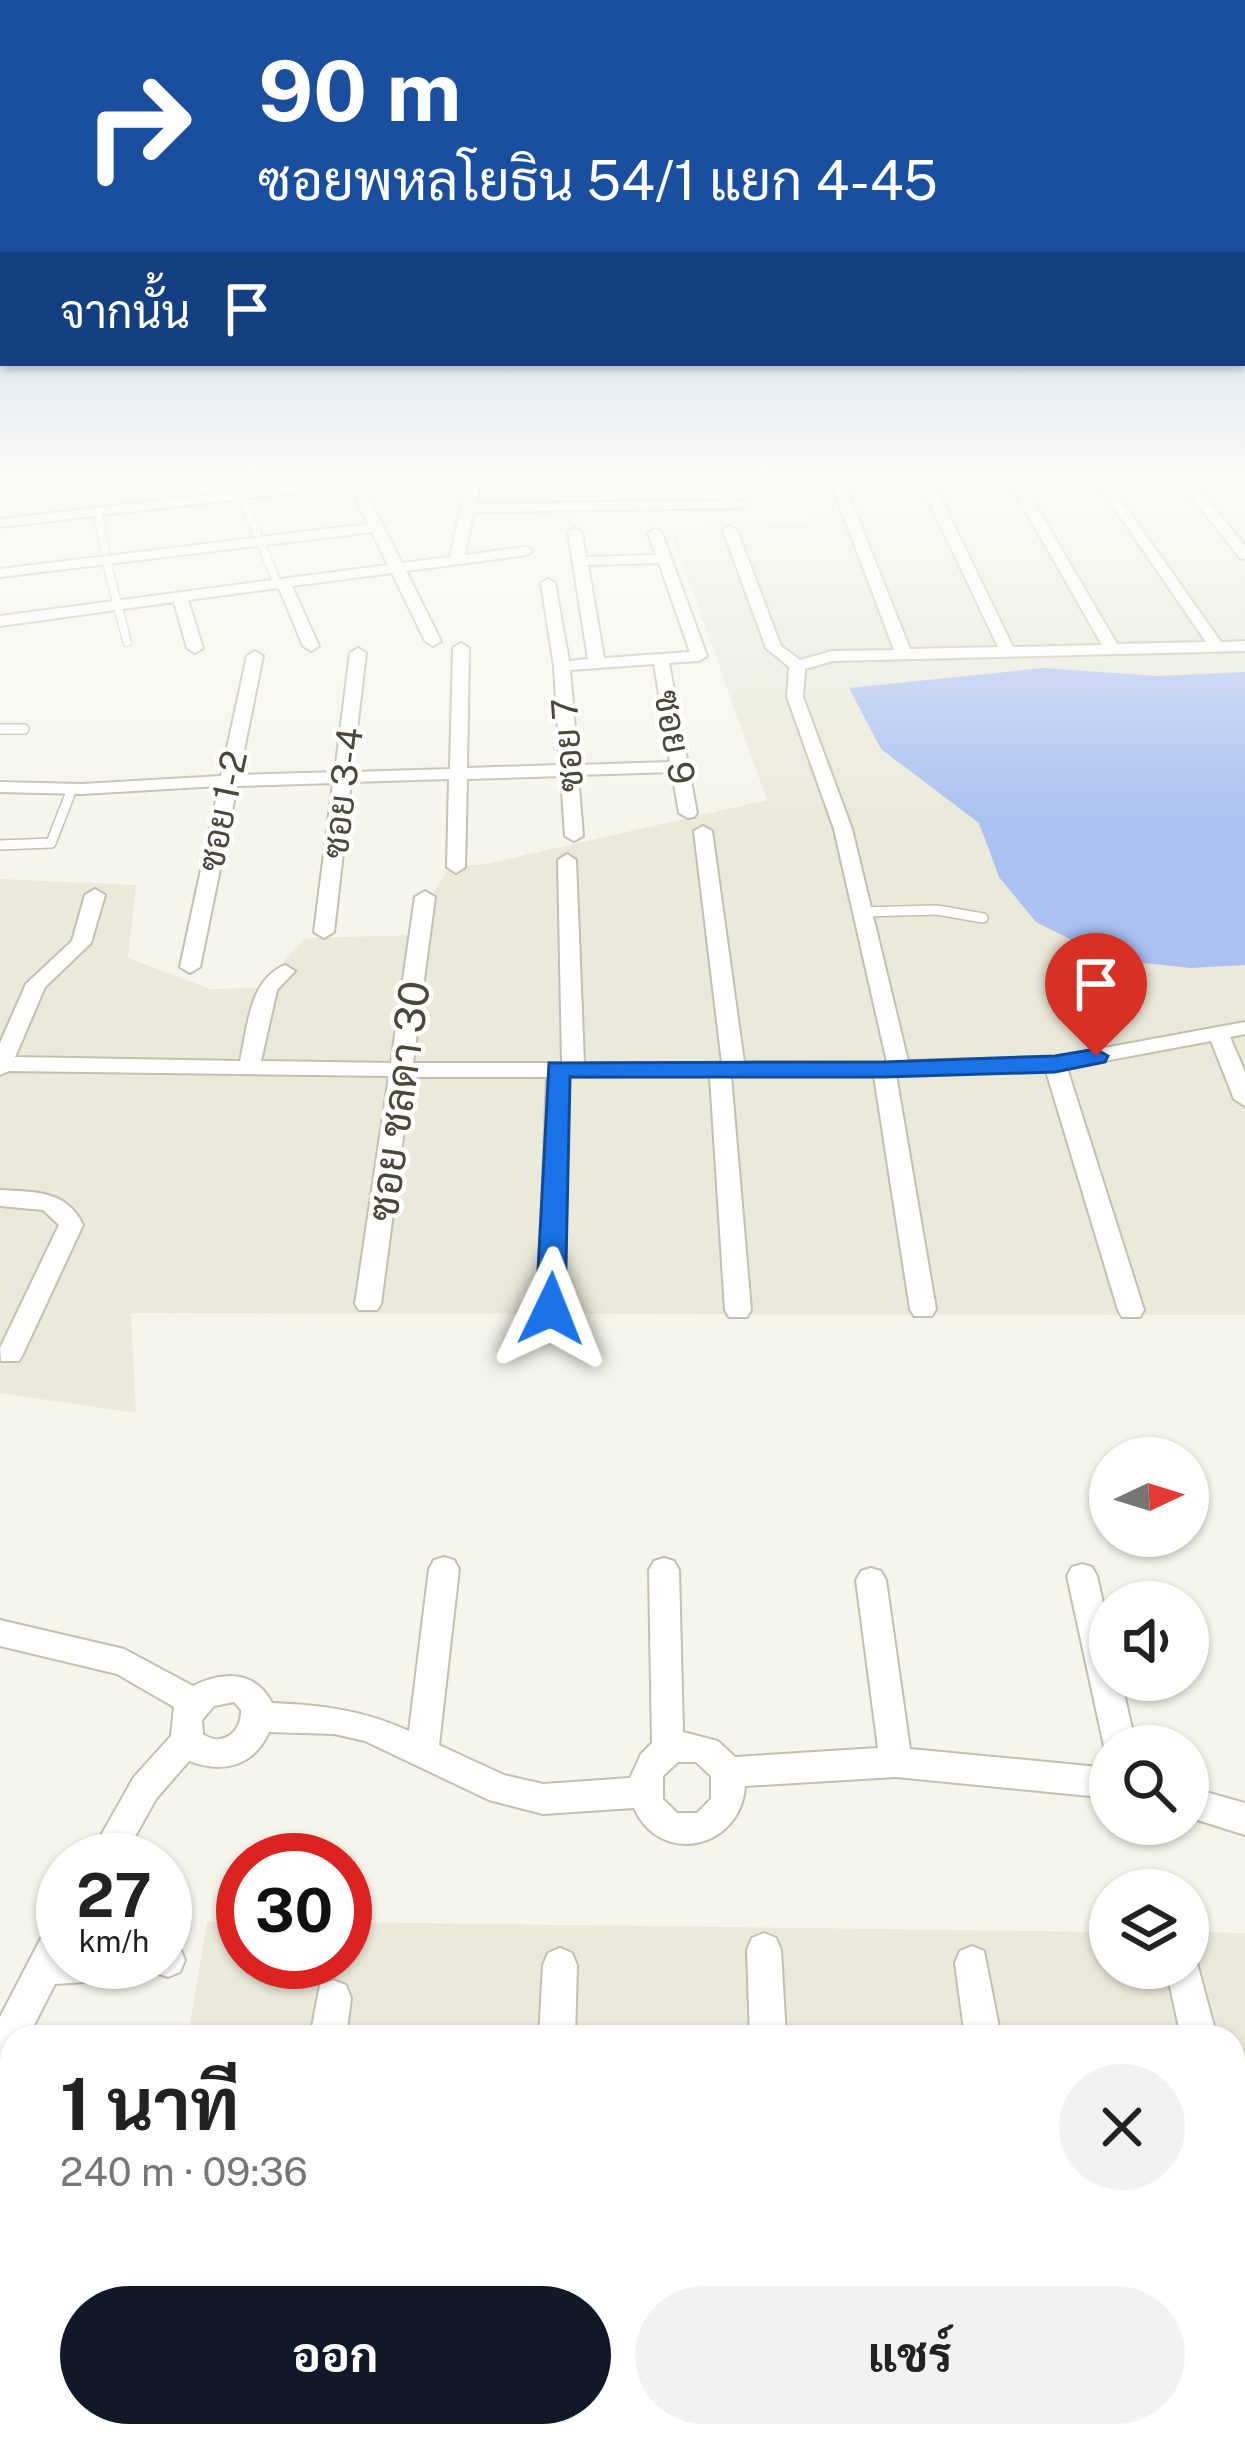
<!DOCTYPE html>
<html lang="th">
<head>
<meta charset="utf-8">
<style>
  body { margin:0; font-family:"Public Sans",Sarabun,sans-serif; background:#f2f2f2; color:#222; height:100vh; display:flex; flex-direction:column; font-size:45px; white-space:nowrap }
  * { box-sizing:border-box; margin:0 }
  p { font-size:39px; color:#767676 }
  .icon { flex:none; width:66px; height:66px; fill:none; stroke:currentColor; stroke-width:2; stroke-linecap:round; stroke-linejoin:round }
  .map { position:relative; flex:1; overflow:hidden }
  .sheet { position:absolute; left:0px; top:2025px; width:1245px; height:423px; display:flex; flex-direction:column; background:#fff; border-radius:36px 36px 0 0; box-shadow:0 3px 9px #0004 }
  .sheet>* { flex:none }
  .guide { position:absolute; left:0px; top:0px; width:1245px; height:366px; box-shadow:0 3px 9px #0004; background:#1a4fa0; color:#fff; overflow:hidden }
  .needle { width:78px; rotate:86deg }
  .tools { position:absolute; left:1089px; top:1437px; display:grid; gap:24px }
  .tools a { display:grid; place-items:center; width:120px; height:120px; border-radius:50%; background:#fff; box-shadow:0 3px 9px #0004; font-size:60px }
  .speed { position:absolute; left:36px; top:1833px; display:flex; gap:24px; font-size:60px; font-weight:700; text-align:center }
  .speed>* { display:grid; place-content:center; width:156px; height:156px; border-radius:50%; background:#fff; box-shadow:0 3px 9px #0004; line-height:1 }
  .speed small { font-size:30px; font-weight:400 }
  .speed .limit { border:18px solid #d22; background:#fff; color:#111 }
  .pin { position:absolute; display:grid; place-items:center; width:102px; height:102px; color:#fff; margin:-123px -51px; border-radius:50% 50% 50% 0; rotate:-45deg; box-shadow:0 0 12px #0007 }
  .pin .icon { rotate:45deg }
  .me { position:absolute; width:132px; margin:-66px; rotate:2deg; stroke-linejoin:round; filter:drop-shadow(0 0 9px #0008) }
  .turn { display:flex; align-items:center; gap:42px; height:252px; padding:0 60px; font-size:54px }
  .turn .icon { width:156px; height:156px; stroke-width:2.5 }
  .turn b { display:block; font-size:84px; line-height:102px }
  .then { display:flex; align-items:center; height:114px; padding:0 60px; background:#0003; gap:24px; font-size:45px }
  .round { display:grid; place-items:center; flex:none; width:126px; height:126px; border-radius:63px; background:#f2f2f2 }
  .overview { display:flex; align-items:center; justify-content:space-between; height:204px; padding:0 60px }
  h1 { font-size:72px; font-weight:700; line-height:90px }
  .cta { display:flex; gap:24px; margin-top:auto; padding:24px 60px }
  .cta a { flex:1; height:138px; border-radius:72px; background:#111827; color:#fff; font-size:48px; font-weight:700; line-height:138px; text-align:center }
  .cta a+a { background:#f2f2f2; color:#222 }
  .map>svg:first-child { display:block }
  .residential { fill:#eae9da }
  .water { fill:#aac1f1 }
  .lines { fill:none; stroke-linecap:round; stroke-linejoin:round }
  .lane-far1-casing { stroke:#c2c0ae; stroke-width:10 }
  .lane-casing { stroke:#c2c0ae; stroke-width:12 }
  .street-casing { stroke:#c2c0ae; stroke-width:4 }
  .lane-far1 { stroke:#fff; stroke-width:8 }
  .lane { stroke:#fff; stroke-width:9 }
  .street { fill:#fff; fill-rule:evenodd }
  .route { fill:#1a73e8; stroke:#114b97; stroke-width:3 }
  .labels { text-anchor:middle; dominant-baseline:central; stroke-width:9; stroke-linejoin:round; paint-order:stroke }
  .far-street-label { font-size:36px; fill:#4b4839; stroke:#fff }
  .street-label { font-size:42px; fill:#4b4839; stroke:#fff }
</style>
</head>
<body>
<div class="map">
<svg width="1245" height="2447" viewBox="0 0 1245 2447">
  <rect width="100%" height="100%" fill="#f6f5ec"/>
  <!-- residential -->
  <g class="residential">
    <polygon points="795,480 1245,480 1245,1315 131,1313 136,1413 0,1393 0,879 136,885 128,958 210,989 258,988 306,938 421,935 430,899 449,867 486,864 767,800 670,528 810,524"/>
    <polygon points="207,1922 243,1922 243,1962 345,1962 345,1922 1110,1932 1110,1968 1188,1968 1188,1932 1245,1933 1245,2447 120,2447 122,2436 1233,2436 1233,2037 188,2037"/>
  </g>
  <!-- water -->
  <polygon class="water" points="1044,668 1158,676 1245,672 1245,965 1190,968 1109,959 1036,922 999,877 979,823 881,749 849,688"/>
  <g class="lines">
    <!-- lane-far1 casing -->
    <g class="lane-far1-casing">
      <g id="lane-far1">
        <polyline points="240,495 257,533"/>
        <polyline points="97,511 105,551"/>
        <polyline points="260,541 278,585"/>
        <polyline points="106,560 127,642"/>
      </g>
    </g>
    <!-- lane casing -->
    <g class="lane-casing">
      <g id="lane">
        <polyline points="0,729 24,729"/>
        <polyline points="0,845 51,843 72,789"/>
        <polyline points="862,912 937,910 983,918"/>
      </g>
    </g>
    <!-- street casing -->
    <g class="street-casing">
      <g id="street">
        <polygon points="339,480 375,480 362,485 402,563 450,557 467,480 480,480 475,504 740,500 747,504 740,508 473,512 465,555 526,547 533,551 526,555 406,571 441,641 433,646 425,641 392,573 292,586 319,646 311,651 303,646 279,588 188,600 203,648 195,653 187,648 174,602 0,626 0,616 388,565 372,532 0,577 0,569 368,524 350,486 0,527 0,519"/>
        <path d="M830 480H843L910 649 998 647 919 480H932L1013 647 1102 645 1008 480H1021L1117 644 1206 642 1095 480H1107L1221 642 1245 641V651L833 661 805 669 803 697 852 829 908 1061 1055 1057 1245 1022V1034L1230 1037 1245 1072V1106L1234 1099 1211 1041 1067 1068 1144 1310 1140 1317H1122L1118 1310 1046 1071 896 1075 936 1309 932 1316H914L910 1309 874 1076H731L751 1310 747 1317H729L725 1310 710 1076 569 1077 564 1309 560 1316H542L538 1309 547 1077H411L381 1304 377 1310H359L355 1304 389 1076 9 1071 0 1075V1043L26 984 72 941 85 895 95 889 105 895 91 943 45 987 15 1057 240 1061C248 1026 249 980 285 965L295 971 277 990 261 1061 391 1063 415 897 425 891 435 897 413 1063H562L558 860 567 854 576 860 584 1063H722L694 831 703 826 712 831 744 1062H887L834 829 787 697 789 667 766 648 723 530 730 526 737 530 781 646 800 660 832 651 894 650Z"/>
        <polygon points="1178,480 1192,480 1245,546 1245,559 1240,558"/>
        <path d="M575 528 582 532 586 557 656 555 648 533 655 529 662 533 707 656 699 661 669 663 697 813 694 817 688 818 679 813 672 772 578 775 583 836 574 841 565 836 561 776 467 779 465 867 456 873 447 867 449 779 351 782 334 932 324 938 314 932 333 783 237 786 200 967 190 973 180 967 219 786 82 794 0 792V782L82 784 221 776 247 656 255 651 263 656 239 775 335 772 350 653 358 648 366 653 352 772 450 769 453 648 461 643 469 648 467 768 560 765 554 666 541 583 548 579 555 583 569 661 588 659 568 532ZM659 563 690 652 604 658 588 565ZM654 664 670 762 578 765 570 670Z"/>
        <path d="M0 1190C34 1192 67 1190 83 1225L23 1354 19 1361H1L0 1348 59 1225 43 1210 0 1206Z"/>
        <path d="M444 1557 454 1560 459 1569 439 1745 504 1775 543 1784 630 1778 641 1754 652 1743 649 1570 654 1561 664 1558 674 1561 679 1570 683 1732 718 1741 735 1757 878 1748 856 1580 861 1571 871 1568 881 1571 886 1580 910 1749 1110 1768V1798L896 1777 745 1786C741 1849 660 1867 634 1808L543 1814 489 1800 365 1741 334 1734 269 1732C254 1766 223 1774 189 1761L156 1799 122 1860H87L134 1777 171 1736 174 1707 117 1674 0 1646V1620L124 1649 193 1686C223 1671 255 1670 272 1703 322 1705 363 1710 409 1731L429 1569 434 1560ZM234 1702 241 1710C242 1732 222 1748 203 1734L202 1720 214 1706ZM678 1762H696L711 1776V1799L697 1813H677L663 1799V1776Z"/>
        <polygon points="1082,1564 1092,1567 1097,1576 1110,1634 1110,1680 1121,1680 1136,1746 1110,1746 1110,1757 1104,1746 1067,1576 1072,1567"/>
        <polygon points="1188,1787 1245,1803 1245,1835 1188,1817"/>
        <polygon points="63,1914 63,1962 165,1962 165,1943 180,1948 185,1960 180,1972 168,1977 153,1972 148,1962 143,1974 131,1979 55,1984 28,2037 12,2037 12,2068 0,2073 0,2017 51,1919"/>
        <polygon points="764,1933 776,1938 781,1950 786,2037 750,2037 747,1950 752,1938"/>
        <polygon points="972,1946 984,1951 1001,2037 965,2037 955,1963 960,1951"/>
        <polygon points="560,1948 572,1953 577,1965 575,2037 539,2037 543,1965 548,1953"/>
        <polygon points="1188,1953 1195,1956 1217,2037 1181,2037 1166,1968 1188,1968"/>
        <polygon points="333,1980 346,1985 351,1998 346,2037 310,2037 320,1985"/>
        <polygon points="12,2135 12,2173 0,2174 0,2136"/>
        <polygon points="1233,2169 1245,2174 1245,2260 1233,2255"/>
        <polygon points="260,2436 302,2436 300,2447 258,2447"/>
        <rect x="520" y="2436" width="42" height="11"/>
        <polygon points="767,2436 809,2436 810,2447 768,2447"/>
        <polygon points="1026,2436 1068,2436 1070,2447 1028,2447"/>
      </g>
    </g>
    <!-- lane-far1 -->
    <use href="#lane-far1" class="lane-far1"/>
    <!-- lane -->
    <use href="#lane" class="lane"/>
    <!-- street -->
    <use href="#street" class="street"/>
  </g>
  <!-- sky -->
  <linearGradient id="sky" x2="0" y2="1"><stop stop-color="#8fb9ec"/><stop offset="0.58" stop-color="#fbfaf6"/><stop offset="1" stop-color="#fbfaf6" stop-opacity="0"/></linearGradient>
  <rect width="1245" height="822" fill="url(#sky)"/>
  <!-- route -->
  <polygon class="route" points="1096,1049 1108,1056 1105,1062 1055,1072 884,1077 570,1077 565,1309 551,1319 536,1309 549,1063 884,1062 1055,1056"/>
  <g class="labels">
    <!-- far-street labels -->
    <g class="far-street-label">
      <text transform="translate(675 737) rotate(80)">ซอย 9</text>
      <text transform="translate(567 745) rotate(-94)">ซอย 7</text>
      <text transform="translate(342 793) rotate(-83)">ซอย 3-4</text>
      <text transform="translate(222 811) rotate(-78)">ซอย 1-2</text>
    </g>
    <!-- street labels -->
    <g class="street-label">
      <text transform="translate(398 1101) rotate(-82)">ซอย ชลดา 30</text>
    </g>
  </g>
</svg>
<div class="tools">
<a><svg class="needle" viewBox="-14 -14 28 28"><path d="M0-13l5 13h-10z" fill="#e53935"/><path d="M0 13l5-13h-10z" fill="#767676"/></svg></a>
<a><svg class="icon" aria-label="sound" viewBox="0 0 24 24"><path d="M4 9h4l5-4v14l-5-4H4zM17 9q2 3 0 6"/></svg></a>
<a><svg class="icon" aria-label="search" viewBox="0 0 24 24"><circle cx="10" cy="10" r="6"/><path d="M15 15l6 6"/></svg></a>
<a><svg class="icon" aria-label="layers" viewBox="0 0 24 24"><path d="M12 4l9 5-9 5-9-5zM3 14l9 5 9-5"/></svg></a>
</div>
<div class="speed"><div>27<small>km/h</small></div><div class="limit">30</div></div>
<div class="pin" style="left:1096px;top:1056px;background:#d93025"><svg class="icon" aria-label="arrive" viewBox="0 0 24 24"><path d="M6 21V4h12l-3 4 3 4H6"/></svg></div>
<svg class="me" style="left:551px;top:1309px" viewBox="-20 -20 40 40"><path d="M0-17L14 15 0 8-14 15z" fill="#1a73e8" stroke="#fff" stroke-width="4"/></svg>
<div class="guide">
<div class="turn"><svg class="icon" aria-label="right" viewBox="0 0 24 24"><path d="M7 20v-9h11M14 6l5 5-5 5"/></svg><div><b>90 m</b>ซอยพหลโยธิน 54/1 แยก 4-45</div></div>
<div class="then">จากนั้น<svg class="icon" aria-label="arrive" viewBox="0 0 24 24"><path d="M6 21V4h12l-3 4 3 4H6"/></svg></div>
</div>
<section class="sheet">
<div class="overview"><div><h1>1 นาที</h1><p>240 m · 09:36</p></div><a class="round"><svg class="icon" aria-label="close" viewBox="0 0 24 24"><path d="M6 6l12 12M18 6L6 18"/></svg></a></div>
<div class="cta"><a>ออก</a><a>แชร์</a></div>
</section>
</div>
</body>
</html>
